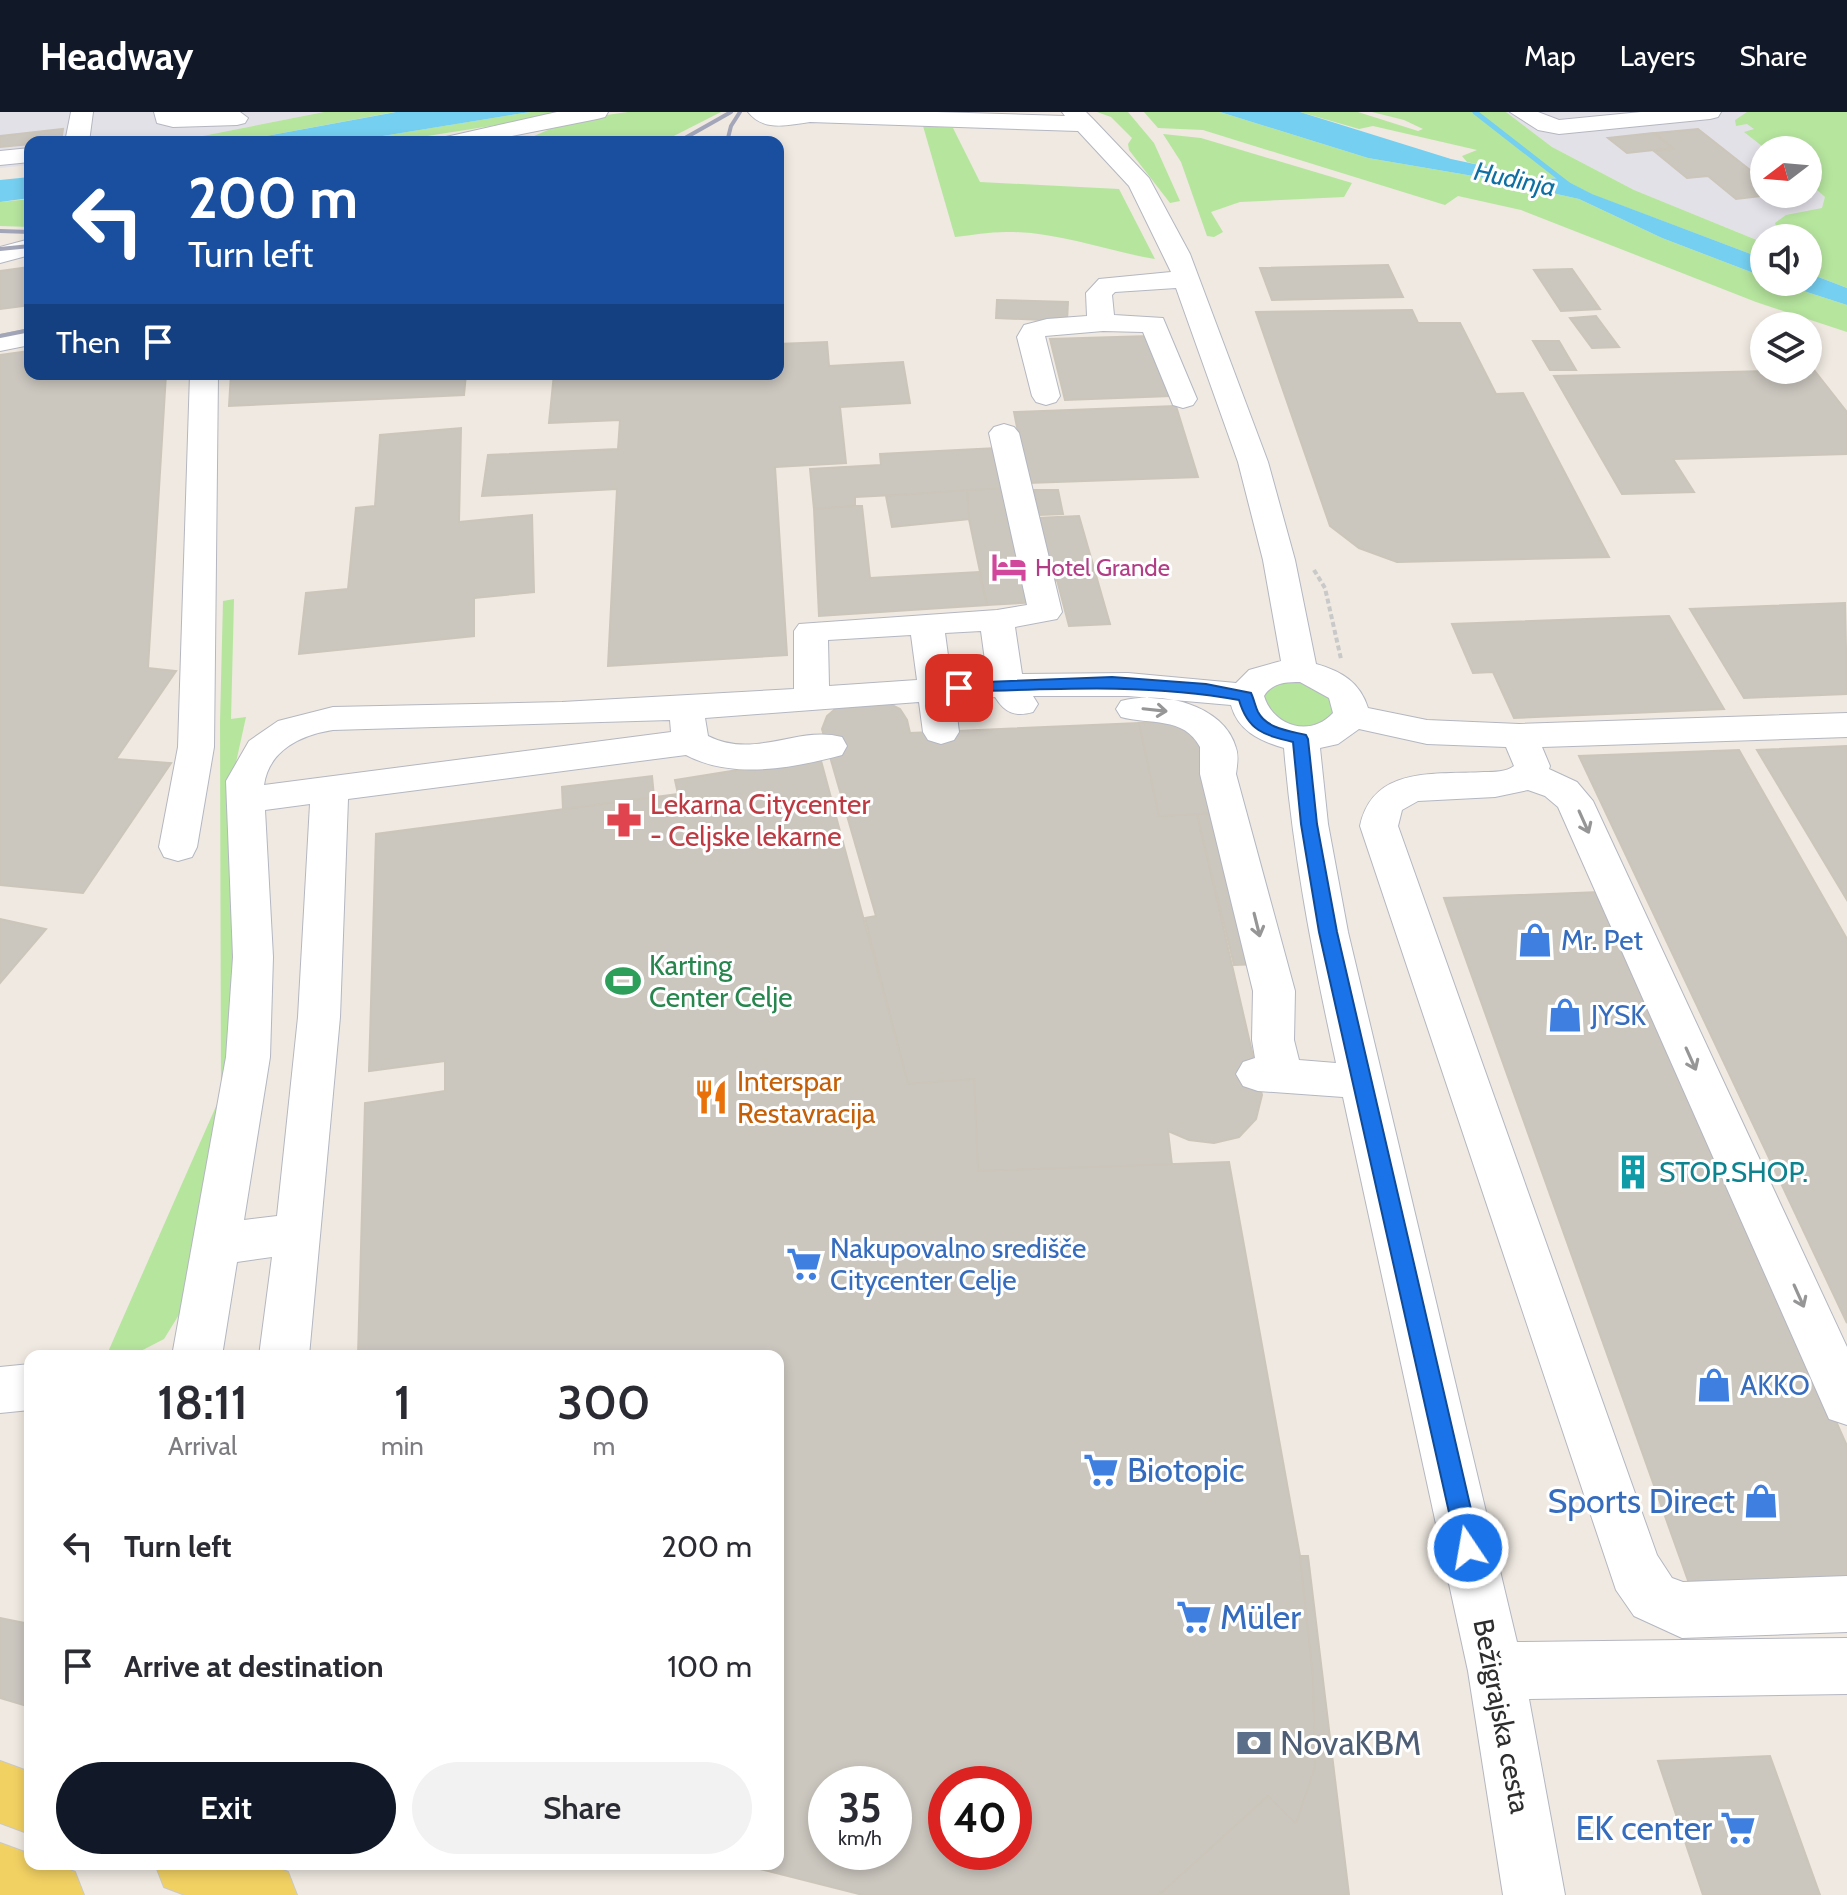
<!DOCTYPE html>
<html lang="en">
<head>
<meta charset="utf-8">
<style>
  body { margin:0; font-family:Cabin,sans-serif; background:#f2f2f3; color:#2b2b33; height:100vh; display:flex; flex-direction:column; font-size:30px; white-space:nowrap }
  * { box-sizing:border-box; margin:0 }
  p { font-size:26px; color:#7c7c81 }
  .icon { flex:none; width:44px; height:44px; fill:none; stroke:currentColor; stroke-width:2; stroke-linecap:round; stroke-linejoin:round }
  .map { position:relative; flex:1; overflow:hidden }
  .sheet { position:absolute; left:24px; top:1238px; width:760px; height:520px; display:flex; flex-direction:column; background:#fff; border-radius:16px; box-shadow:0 4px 12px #0003 }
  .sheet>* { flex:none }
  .top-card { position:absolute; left:24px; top:24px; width:760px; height:244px; border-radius:16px; box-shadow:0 4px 12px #0003; background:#1a4fa0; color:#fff; overflow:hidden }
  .needle { width:52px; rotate:254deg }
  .buttons { position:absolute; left:1750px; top:24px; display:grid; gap:16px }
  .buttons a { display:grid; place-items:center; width:72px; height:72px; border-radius:50%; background:#fff; box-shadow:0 4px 12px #0003; font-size:40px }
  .speed { position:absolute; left:808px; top:1654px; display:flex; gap:16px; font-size:40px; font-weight:700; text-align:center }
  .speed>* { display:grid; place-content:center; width:104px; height:104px; border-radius:50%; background:#fff; box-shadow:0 4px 12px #0003; line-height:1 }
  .speed small { font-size:20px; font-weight:400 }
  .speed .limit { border:12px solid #d22; background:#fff; color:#111 }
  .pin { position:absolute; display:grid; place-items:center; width:68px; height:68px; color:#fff; margin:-34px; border-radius:16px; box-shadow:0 4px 12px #0006 }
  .me { position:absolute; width:88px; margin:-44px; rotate:348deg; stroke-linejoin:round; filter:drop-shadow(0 0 6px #0008) }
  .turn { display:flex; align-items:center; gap:28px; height:168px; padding:0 32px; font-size:36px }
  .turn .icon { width:104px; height:104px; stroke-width:2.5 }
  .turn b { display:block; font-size:56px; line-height:68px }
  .then { display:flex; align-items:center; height:76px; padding:0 32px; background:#0003; gap:16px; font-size:30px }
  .eta { display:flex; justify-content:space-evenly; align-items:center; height:136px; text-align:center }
  .eta b { font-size:48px; font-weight:600; line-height:56px }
  .button { display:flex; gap:16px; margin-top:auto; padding:16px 32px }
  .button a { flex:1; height:92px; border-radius:48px; background:#111827; color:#fff; font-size:32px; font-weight:600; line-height:92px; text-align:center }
  .button a+a { background:#f2f2f3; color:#2b2b33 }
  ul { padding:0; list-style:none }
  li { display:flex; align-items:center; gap:24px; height:120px; padding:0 32px }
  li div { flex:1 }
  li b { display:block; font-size:30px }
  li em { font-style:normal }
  header { display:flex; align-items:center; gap:48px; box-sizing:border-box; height:112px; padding:0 40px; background:#111827; color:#fff }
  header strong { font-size:38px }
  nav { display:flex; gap:44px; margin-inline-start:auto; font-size:28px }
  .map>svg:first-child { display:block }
  .industrial { fill:#e3e1e8; fill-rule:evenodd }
  .green { fill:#b6e59e }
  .water { fill:#75cff0 }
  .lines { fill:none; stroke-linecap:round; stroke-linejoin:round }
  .stream { stroke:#75cff0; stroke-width:5 }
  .building { fill:#cbc7bf; stroke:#cbc5ba; stroke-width:2; fill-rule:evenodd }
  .minor-casing { stroke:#b4b7c1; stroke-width:2 }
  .major-casing { stroke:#c9c9c9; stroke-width:2 }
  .path { stroke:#c9c9c9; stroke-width:4; stroke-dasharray:5 3; stroke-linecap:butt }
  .minor { fill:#fff; fill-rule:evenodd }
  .major { fill:#f2d163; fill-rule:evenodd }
  .rail { stroke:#a3a6b8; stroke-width:4 }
  .oneway { stroke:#969696 }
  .route { fill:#1a73e8; stroke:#114b97; stroke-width:2 }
  .labels { text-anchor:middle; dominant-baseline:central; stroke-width:6; stroke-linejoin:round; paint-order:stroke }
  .far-hotel-label { font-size:24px; fill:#b23c85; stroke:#fff; text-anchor:start }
  .far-water-label { font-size:26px; font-style:italic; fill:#0d6fa3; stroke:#fff }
  .health-label { font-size:28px; fill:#be3a42; stroke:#fff; text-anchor:start }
  .shop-label { font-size:28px; fill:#366cbe; stroke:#fff; text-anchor:start }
  .leisure-label { font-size:28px; fill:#27864d; stroke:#fff; text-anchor:start }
  .food-label { font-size:28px; fill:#c56008; stroke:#fff; text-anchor:start }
  .culture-label { font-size:28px; fill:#0d838f; stroke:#fff; text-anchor:start }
  .street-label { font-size:28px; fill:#2e2e2e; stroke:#fff }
  .near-shop-label { font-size:34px; fill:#366cbe; stroke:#fff; text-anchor:start }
  .near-service-label { font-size:34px; fill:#4e5e75; stroke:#fff; text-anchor:start }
</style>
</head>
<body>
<header>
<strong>Headway</strong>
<nav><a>Map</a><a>Layers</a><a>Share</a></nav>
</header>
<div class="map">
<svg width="1847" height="1783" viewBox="0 0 1847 1783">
  <rect width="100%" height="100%" fill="#efe9e1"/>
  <!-- industrial -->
  <g class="industrial">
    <polygon points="0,0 324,0 172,30 30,30 30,53 0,56"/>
    <path d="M1506 0H1847V160L1808 126H1764V131L1634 78 1552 35ZM1764 38H1808V82H1764Z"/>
  </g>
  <!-- green -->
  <g class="green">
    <polygon points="324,0 395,0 234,30 172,30"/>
    <polygon points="530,0 581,0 389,30 345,30"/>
    <polygon points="628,0 721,0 662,30 499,30 498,23 534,24 571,8"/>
    <polygon points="1097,0 1128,0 1154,31 1180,89 1170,91 1129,38 1128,32 1132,26 1111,5"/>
    <polygon points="1144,0 1220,0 1368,46 1485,66 1579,87 1662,126 1764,165 1764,170 1776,170 1847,193 1847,220 1756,190 1521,98 1458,84 1445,93 1203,18 1158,16"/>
    <polygon points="1300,0 1358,0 1418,19 1423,17 1404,8 1372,0 1506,0 1552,35 1634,78 1764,131 1764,147 1591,82 1561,66 1545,67 1492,56 1467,50 1462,44 1477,38 1373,14 1359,17"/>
    <polygon points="1747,0 1847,0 1847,176 1808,161 1808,126 1775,126 1779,123 1775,111 1786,103 1822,96 1825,85 1808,70 1808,38 1767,38 1744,20 1754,17 1747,12 1736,14 1735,8"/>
    <path d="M923 14 953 16 980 70 1119 77 1155 147C1106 139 1056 119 1006 120 989 120 972 123 955 125Z"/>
    <polygon points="1163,22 1201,26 1352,71 1344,85 1240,90 1211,100 1223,120 1214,125 1207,124 1181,50"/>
    <polygon points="30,87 30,115 0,114 0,90"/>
    <polygon points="234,487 231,607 246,605 233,664 232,926 193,1180 164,1227 137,1241 108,1240 221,983 220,610 223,489"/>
    <path d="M1293 567 1328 579 1336 604C1296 621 1294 621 1261 592L1263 580 1275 571Z"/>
  </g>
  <!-- water -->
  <g class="water">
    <polygon points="396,0 530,0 346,30 233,30"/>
    <polygon points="1220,0 1300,0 1451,47 1545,67 1561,66 1592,82 1764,147 1764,165 1662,126 1579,87 1485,66 1368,46"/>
    <polygon points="30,65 30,86 0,90 0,68"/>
    <polygon points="1808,161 1847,176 1847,193 1776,170 1808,170"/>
  </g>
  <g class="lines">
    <!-- stream -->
    <polyline class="stream" points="1475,0 1570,74"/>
  </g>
  <!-- building -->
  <g class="building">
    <polygon points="63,17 61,29 0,35 0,24"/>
    <polygon points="1698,17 1764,69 1764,82 1778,82 1736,87 1708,64 1687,66 1654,39 1674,37 1655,21"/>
    <polygon points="1653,21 1672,36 1627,41 1608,26"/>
    <polygon points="1388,153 1403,185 1272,188 1260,156"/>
    <polygon points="30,155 30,193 0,197 0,159"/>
    <polygon points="1572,157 1600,197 1561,199 1534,158"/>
    <polygon points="997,188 1068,190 1067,209 996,206"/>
    <polygon points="1412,198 1418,211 1460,211 1496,282 1523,281 1609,445 1397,450 1359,436 1330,414 1256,200"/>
    <polygon points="1596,204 1619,235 1592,236 1570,206"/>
    <polygon points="1150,224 1170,284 1065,288 1050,227"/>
    <polygon points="1533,229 1559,229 1576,258 1550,258"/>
    <polygon points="827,230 829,254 903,250 910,291 840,295 846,351 775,355 787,543 608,554 617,377 482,384 488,343 618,337 620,308 549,311 554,262 778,262 778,232"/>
    <polygon points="30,239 30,262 166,262 148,556 176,559 116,647 171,651 83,781 0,773 0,243"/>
    <polygon points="1814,258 1847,300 1847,342 1673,347 1694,380 1622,382 1554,264"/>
    <polygon points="231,262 466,262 464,283 229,294"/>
    <polygon points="1176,294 1198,365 1028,371 1014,300"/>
    <polygon points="461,316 459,410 532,403 534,480 474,486 474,524 299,542 306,481 348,477 356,396 375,394 380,323"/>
    <polygon points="997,336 1007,377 855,385 855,394 814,397 810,357 881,353 880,342"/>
    <polygon points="1014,376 1038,490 987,493 969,407 967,378"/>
    <polygon points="967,378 969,407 892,415 886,384"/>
    <polygon points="1034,378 1058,378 1063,402 1039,403"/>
    <polygon points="855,394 862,394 870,466 979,460 987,493 819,504 814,397"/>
    <polygon points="1079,404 1110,512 1069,514 1057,468 1054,469 1038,406"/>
    <polygon points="1845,491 1847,582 1744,586 1690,497"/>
    <polygon points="1669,504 1724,597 1514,606 1493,560 1473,561 1452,512"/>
    <polygon points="884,589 900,597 907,608 910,621 1139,611 1159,704 1197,702 1262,983 1256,1007 1239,1025 1214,1031 1189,1028 1168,1019 1172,1053 978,1059 974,967 908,972 865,806 876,804 822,617 827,604 841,592"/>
    <polygon points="1178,609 1201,619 1222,701 1159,704 1139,611"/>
    <polygon points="1847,634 1847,788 1757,638"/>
    <polygon points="1739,638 1847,827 1847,1211 1579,644"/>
    <path d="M820 645 908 972 974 967 978 1059 1229 1050 1300 1444 1313 1564 1315 1655 1296 1712 1268 1684 1159 1783H863L740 1752H778V1244H358L365 991 445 979V949L369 959 376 722 678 682 675 668ZM826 1672H894V1740H826ZM946 1672H1014V1740H946Z"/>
    <polygon points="652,664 654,685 563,697 562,675"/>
    <polygon points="1222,701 1260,852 1234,853 1197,702"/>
    <polygon points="1600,780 1847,1334 1847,1466 1690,1474 1444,786"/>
    <polygon points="0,807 46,817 0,871"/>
    <polygon points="1300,1444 1308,1444 1349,1783 1159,1783 1268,1684 1296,1712 1315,1655 1313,1564"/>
    <polygon points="0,1506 30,1512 30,1595 0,1586"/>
    <polygon points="1770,1644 1820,1783 1703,1783 1658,1649"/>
  </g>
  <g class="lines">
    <!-- minor casing -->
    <g class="minor-casing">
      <g id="minor">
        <polygon points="71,0 93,0 89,30 65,30"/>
        <polygon points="154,0 240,0 248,6 245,11 237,13 173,15 157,11"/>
        <polygon points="557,0 608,0 605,5 597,7 482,30 442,30 446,25"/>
        <path d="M748 0H936L1065 4 1062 0H1086L1093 7 1149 66 1190 142 1268 350 1295 448 1316 552C1341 559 1360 570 1368 596L1427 608 1519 612 1847 601V625L1542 635 1550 654 1549 657 1577 670 1593 689 1847 1235V1313L1829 1307 1558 695 1545 684 1528 678 1495 685 1418 689 1402 698 1398 714 1657 1443 1672 1466 1683 1470 1847 1464V1520L1682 1526 1634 1504 1616 1478 1360 714C1373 653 1436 663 1484 660 1494 660 1506 660 1514 654L1506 635 1427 632 1359 617 1338 632 1320 636 1328 712 1348 820 1517 1530 1847 1526V1582L1529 1587 1565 1783H1503L1468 1559 1343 985 1258 979 1243 974 1236 962 1243 950 1255 946 1252 928 1253 879 1200 662V635C1184 604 1149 613 1121 605L1116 597 1121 589C1160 578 1224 592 1236 636 1239 644 1237 654 1236 662L1295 879 1294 928 1299 948 1336 951C1313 846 1293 743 1284 636 1260 629 1238 619 1231 593L1128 584H1033L1038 592 1033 600C1015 605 1005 601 995 585L955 588 959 620 954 628 941 632 928 628 923 620 919 590 705 606 708 624C755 648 798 613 842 625L847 634 842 643C793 656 733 668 686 643L348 687 340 905 309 1244H259L272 1145 237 1150 222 1244H172L226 945 233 845 226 669 249 629 278 609 333 595 562 590 794 577V519L799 512 997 498 1027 493 989 321 994 315 1004 312 1014 315 1019 321 1062 500 1057 507 1015 515 1022 562 1128 561 1236 571 1249 558 1281 549 1263 448 1238 350 1176 176 1115 180 1112 183 1114 203 1163 206 1197 287 1193 293 1183 296 1173 293 1143 220 1103 219 1045 224 1060 284 1056 290 1046 293 1036 290 1032 284 1017 225 1024 213 1047 207 1087 204 1086 181 1099 167 1171 160 1129 74 1078 19 810 10C788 13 764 20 748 0ZM981 519 987 563 951 566 945 521ZM911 523 917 568 829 574 828 528ZM1300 570 1329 586 1333 601C1310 626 1273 614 1264 584 1272 571 1285 570 1300 570ZM670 608 671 620 264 673C269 638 301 623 333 618ZM310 692 298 905 277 1104 244 1108 270 945 273 845 265 698Z"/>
        <polygon points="1510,0 1538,0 1559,8 1641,0 1721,0 1718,5 1710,7 1559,22 1538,18"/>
        <polygon points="30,36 30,50 0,53 0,39"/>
        <polygon points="30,127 30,143 0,151 0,135"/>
        <polygon points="30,217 30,233 0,239 0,223"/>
        <polygon points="190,262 218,262 214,635 197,735 192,745 178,749 164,745 159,735 178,635"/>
        <polygon points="30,1252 30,1298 0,1301 0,1255"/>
      </g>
    </g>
    <!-- major casing -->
    <g class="major-casing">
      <g id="major">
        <polygon points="0,1649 30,1660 30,1722 0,1711"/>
        <polygon points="0,1731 30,1742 30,1752 55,1752 75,1760 84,1783 0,1783"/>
        <polygon points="155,1752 268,1752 288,1760 297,1783 185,1783 164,1775"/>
      </g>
    </g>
    <!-- path -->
    <polyline class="path" points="1314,458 1325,476 1341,547"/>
    <!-- minor -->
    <use href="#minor" class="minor"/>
    <!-- major -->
    <use href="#major" class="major"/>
    <!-- rail -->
    <g class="rail">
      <polyline points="678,30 731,0"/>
      <polyline points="727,30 731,14 740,0"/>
      <polyline points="0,119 30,120"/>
      <polyline points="0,137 30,134"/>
      <polyline points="0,224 30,218"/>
    </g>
  </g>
  <!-- one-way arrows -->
  <defs><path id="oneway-shaft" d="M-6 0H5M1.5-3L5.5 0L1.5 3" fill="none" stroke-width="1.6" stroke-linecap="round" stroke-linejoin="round" transform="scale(2)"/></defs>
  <g class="oneway">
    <use href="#oneway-shaft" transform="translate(1155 598) rotate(6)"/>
    <use href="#oneway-shaft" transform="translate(1584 710) rotate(66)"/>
    <use href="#oneway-shaft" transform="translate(1257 813) rotate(76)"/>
    <use href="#oneway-shaft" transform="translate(1691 947) rotate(66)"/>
    <use href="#oneway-shaft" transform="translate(1799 1184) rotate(66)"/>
  </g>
  <!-- route -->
  <path class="route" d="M1112 565 1206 572 1251 581C1254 587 1255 594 1258 600 1267 617 1290 619 1306 623L1308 627 1317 712 1337 820 1480 1436 1477 1444 1468 1447 1460 1444 1457 1436 1319 820 1301 712 1293 630C1264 623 1248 619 1239 588 1146 571 1053 577 959 580L952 576 959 571Z"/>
  <!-- icons -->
  <defs>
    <g id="hotel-bare" transform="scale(2.76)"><path d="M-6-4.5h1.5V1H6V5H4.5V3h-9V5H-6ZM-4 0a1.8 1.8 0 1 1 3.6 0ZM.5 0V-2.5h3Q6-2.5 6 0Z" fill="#d1479c" stroke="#fff" stroke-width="2.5" paint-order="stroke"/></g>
    <g id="pharmacy-bare" transform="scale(2.76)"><path d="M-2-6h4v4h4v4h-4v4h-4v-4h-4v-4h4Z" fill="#e0444e" stroke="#fff" stroke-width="2.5" paint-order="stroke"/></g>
    <g id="shop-bare" transform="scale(2.76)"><path d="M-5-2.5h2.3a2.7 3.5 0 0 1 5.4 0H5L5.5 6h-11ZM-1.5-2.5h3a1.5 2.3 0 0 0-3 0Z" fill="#3f7fe0" stroke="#fff" stroke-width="2.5" paint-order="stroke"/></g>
    <g id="stadium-bare" transform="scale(2.76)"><path d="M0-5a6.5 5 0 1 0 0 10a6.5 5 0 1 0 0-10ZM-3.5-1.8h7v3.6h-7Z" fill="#2e9e5b" stroke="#fff" stroke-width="2.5" paint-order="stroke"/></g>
    <g id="restaurant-bare" transform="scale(2.76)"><path d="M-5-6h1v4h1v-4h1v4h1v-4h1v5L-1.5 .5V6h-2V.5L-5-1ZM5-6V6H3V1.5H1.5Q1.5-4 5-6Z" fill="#e8710a" stroke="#fff" stroke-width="2.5" paint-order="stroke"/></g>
    <g id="building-bare" transform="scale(2.76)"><path d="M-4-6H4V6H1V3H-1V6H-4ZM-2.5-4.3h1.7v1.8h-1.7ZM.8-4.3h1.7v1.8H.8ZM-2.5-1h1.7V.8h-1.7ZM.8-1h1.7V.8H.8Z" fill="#0f9aa8" stroke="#fff" stroke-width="2.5" paint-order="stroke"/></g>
    <g id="supermarket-bare" transform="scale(2.76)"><path d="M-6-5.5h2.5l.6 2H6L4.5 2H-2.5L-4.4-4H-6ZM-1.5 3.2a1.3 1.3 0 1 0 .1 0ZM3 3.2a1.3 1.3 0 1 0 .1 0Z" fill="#3f7fe0" stroke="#fff" stroke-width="2.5" paint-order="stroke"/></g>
    <g id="bank-bare" transform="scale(2.76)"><path d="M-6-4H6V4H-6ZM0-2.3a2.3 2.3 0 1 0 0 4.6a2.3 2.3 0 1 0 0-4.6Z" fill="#5c6f8a" stroke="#fff" stroke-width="2.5" paint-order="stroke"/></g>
  </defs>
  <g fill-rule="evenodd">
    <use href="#hotel-bare" x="1009" y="455"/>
    <use href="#pharmacy-bare" x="624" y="708"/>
    <use href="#shop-bare" x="1535" y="828"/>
    <use href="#stadium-bare" x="623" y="869"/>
    <use href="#shop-bare" x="1565" y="903"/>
    <use href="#restaurant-bare" x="711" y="985"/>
    <use href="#building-bare" x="1633" y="1060"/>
    <use href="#supermarket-bare" x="804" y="1152"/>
    <use href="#shop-bare" x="1714" y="1273"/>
    <use href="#supermarket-bare" x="1101" y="1358"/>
    <use href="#shop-bare" x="1761" y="1389"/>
    <use href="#supermarket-bare" x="1194" y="1505"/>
    <use href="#bank-bare" x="1254" y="1631"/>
    <use href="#supermarket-bare" x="1738" y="1716"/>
  </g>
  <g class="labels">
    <!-- far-hotel labels -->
    <g class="far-hotel-label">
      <text x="1035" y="455">Hotel Grande</text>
    </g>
    <!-- far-water labels -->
    <g class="far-water-label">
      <text transform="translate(1515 67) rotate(12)">Hudinja</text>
    </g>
    <!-- health labels -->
    <g class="health-label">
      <text x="650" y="692">Lekarna Citycenter<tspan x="650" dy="32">- Celjske lekarne</tspan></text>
    </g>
    <!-- shop labels -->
    <g class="shop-label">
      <text x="1561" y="828">Mr. Pet</text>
      <text x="1591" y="903">JYSK</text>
      <text x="830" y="1136">Nakupovalno središče<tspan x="830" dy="32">Citycenter Celje</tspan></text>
      <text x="1740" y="1273">AKKO</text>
    </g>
    <!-- leisure labels -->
    <g class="leisure-label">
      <text x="649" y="853">Karting<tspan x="649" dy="32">Center Celje</tspan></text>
    </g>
    <!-- food labels -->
    <g class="food-label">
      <text x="737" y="969">Interspar<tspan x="737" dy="32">Restavracija</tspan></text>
    </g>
    <!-- culture labels -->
    <g class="culture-label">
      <text x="1659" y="1060">STOP.SHOP.</text>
    </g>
    <!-- street labels -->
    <g class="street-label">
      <text transform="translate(1502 1604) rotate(79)">Bežigrajska cesta</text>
    </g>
    <!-- near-shop labels -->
    <g class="near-shop-label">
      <text x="1127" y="1358">Biotopic</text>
      <text x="1735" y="1389" text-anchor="end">Sports Direct</text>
      <text x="1220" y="1505">Müler</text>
      <text x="1712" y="1716" text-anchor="end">EK center</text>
    </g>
    <!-- near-service labels -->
    <g class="near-service-label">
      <text x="1280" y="1631">NovaKBM</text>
    </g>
  </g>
</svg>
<div class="buttons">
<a><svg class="needle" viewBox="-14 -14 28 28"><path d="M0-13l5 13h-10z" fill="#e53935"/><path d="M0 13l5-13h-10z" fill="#7c7c81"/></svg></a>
<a><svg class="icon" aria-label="sound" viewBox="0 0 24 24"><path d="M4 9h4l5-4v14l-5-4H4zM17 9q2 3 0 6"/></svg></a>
<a><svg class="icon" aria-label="layers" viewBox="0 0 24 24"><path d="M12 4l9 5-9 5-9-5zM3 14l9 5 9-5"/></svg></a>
</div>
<div class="speed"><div>35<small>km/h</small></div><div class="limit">40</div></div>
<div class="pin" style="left:959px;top:576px;background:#d93025"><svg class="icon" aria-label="arrive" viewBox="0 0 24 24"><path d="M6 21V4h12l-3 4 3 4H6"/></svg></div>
<svg class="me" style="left:1468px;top:1436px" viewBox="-20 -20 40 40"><circle r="17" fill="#1a73e8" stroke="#fff" stroke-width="3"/><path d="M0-11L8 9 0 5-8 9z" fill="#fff"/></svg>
<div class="top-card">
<div class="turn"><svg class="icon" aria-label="left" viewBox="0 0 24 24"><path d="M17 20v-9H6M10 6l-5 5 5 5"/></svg><div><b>200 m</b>Turn left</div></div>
<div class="then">Then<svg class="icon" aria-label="arrive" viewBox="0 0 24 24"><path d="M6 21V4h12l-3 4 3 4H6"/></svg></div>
</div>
<section class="sheet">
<div class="eta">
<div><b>18:11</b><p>Arrival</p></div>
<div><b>1</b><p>min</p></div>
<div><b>300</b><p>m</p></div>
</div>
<ul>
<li><svg class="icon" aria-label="left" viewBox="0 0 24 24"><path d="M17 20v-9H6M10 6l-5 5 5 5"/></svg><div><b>Turn left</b></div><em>200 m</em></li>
<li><svg class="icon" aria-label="arrive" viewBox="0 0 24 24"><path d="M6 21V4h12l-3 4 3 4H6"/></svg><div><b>Arrive at destination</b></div><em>100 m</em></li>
</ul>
<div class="button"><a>Exit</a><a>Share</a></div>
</section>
</div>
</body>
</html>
